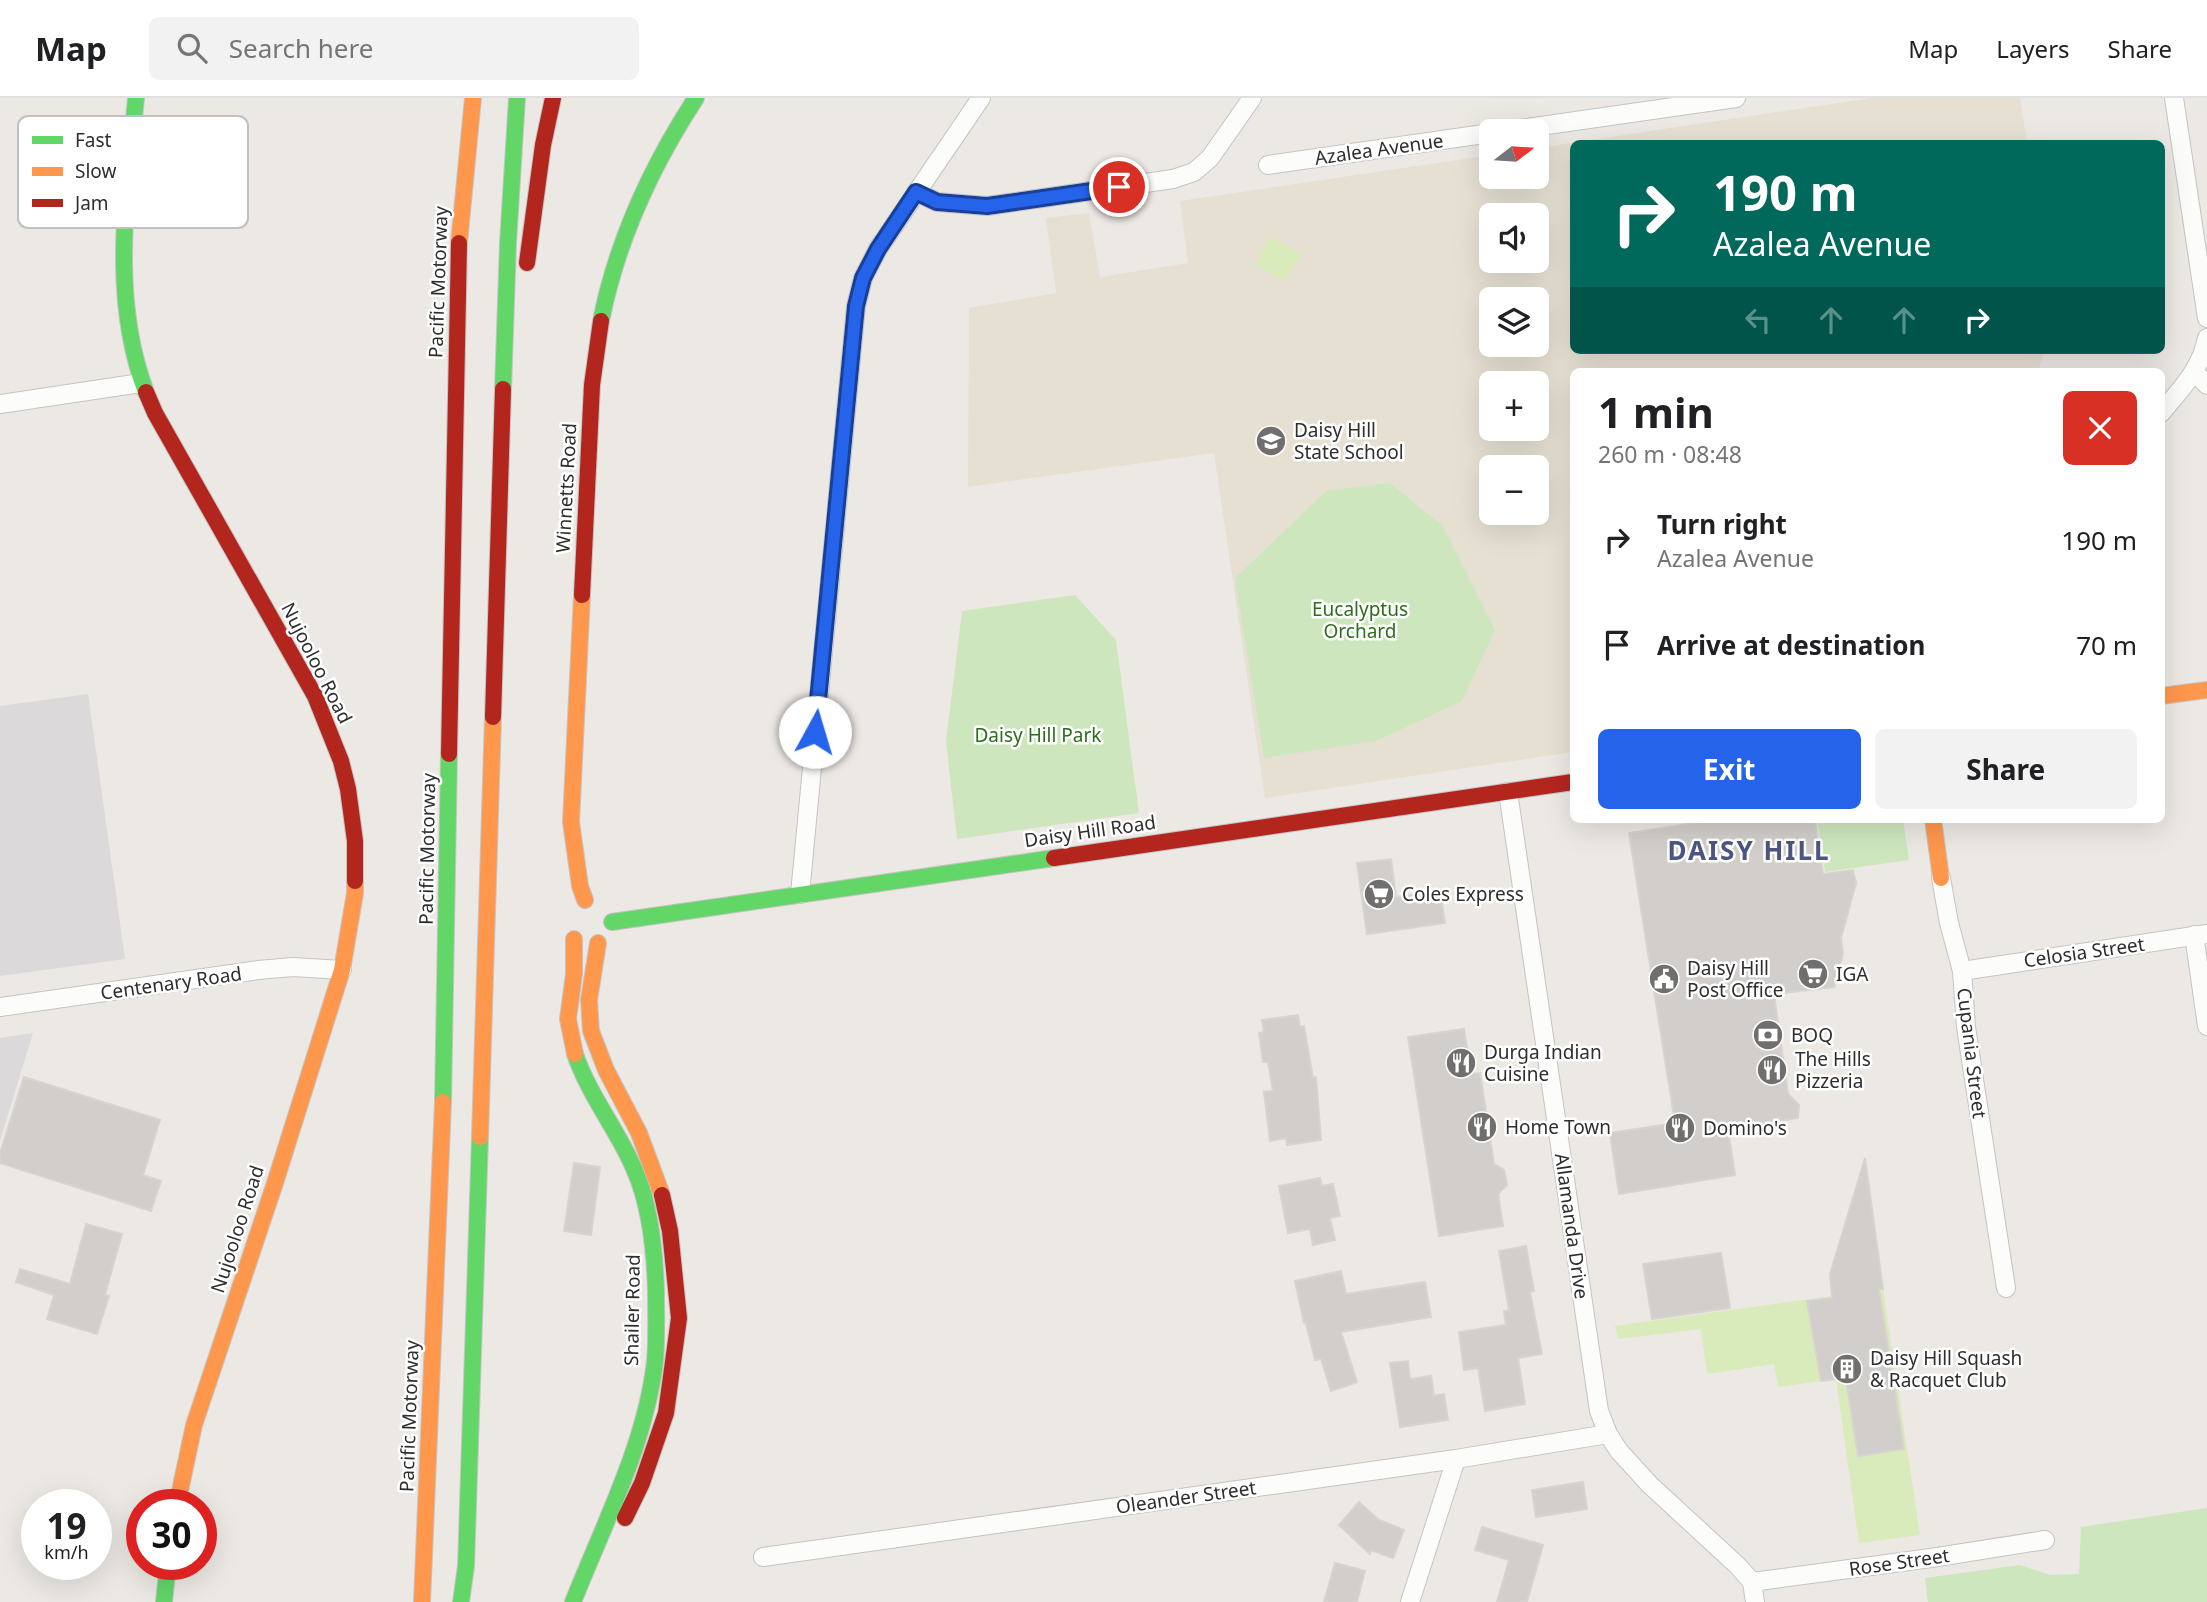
<!DOCTYPE html>
<html lang="en">
<head>
<meta charset="utf-8">
<style>
  body { margin:0; font-family:"Noto Sans",sans-serif; background:#f2f2f2; color:#202124; height:100vh; display:flex; flex-direction:column; font-size:26px; white-space:nowrap }
  * { box-sizing:border-box; margin:0 }
  p { font-size:23px; color:#757577 }
  .icon { flex:none; width:38px; height:38px; fill:none; stroke:currentColor; stroke-width:2; stroke-linecap:round; stroke-linejoin:round }
  .map { position:relative; flex:1; overflow:hidden }
  .drawer { position:absolute; left:1570px; top:270px; width:595px; height:455px; display:flex; flex-direction:column; background:#fff; border-radius:10px; box-shadow:0 7px 28px #0002 }
  .drawer>* { flex:none }
  .banner { position:absolute; left:1570px; top:42px; width:595px; height:214px; border-radius:10px; box-shadow:0 7px 28px #0002; background:#00695c; color:#fff; overflow:hidden }
  .needle { width:46px; rotate:73deg }
  .tools { position:absolute; left:1479px; top:21px; display:grid; gap:14px }
  .tools a { display:grid; place-items:center; width:70px; height:70px; border-radius:10px; background:#fff; box-shadow:0 7px 28px #0002; font-size:35px }
  .speed { position:absolute; left:21px; top:1391px; display:flex; gap:14px; font-size:35px; font-weight:700; text-align:center }
  .speed>* { display:grid; place-content:center; width:91px; height:91px; border-radius:50%; background:#fff; box-shadow:0 7px 28px #0002; line-height:1 }
  .speed small { font-size:18px; font-weight:400 }
  .speed .limit { border:10px solid #d22; background:#fff; color:#111 }
  .pin { position:absolute; display:grid; place-items:center; width:60px; height:60px; color:#fff; margin:-30px; border:4px solid #fff; border-radius:50%; box-shadow:0 2px 7px #0007 }
  .me { position:absolute; width:77px; margin:-38px; rotate:6deg; stroke-linejoin:round; filter:drop-shadow(0 0 5px #0008) }
  .turn { display:flex; align-items:center; gap:24px; height:147px; padding:0 28px; font-size:32px }
  .turn .icon { width:91px; height:91px; stroke-width:2.5 }
  .turn b { display:block; font-size:49px; line-height:60px }
  .lanes { display:flex; align-items:center; height:66px; padding:0 28px; background:#0003; justify-content:center; gap:35px; direction:ltr }
  .lanes .off { opacity:.35 }
  .round { display:grid; place-items:center; flex:none; width:74px; height:74px; border-radius:10px; background:#f2f2f2 }
  .head { display:flex; align-items:center; justify-content:space-between; height:119px; padding:0 28px }
  h1 { font-size:42px; font-weight:700; line-height:52px }
  .action { display:flex; gap:14px; margin-top:auto; padding:14px 28px }
  .action a { flex:1; height:80px; border-radius:10px; background:#2563eb; color:#fff; font-size:28px; font-weight:700; line-height:80px; text-align:center }
  .action a+a { background:#f2f2f2; color:#202124 }
  ul { padding:0; list-style:none }
  li { display:flex; align-items:center; gap:21px; height:105px; padding:0 28px }
  li div { flex:1 }
  li b { display:block; font-size:26px }
  li em { font-style:normal }
  header { display:flex; align-items:center; gap:42px; box-sizing:border-box; height:98px; padding:0 35px; background:#fff; border-bottom:2px solid #e0e0e0 }
  header strong { font-size:33px }
  nav { display:flex; gap:38px; margin-inline-start:auto; font-size:24px }
  .search { width:490px; height:63px; background:#f2f2f2; display:flex; align-items:center; gap:18px; box-sizing:border-box; padding:0 24px; border-radius:10px; color:#757577; font-size:26px }
  .map>svg:first-child { display:block }
  .industrial { fill:#dcd9db }
  .education { fill:#e6e0d3; fill-rule:evenodd }
  .green { fill:#cee6be }
  .pitch { fill:#d9eabb }
  .building { fill:#d1cecb; stroke:#d7d4d0; stroke-width:2 }
  .lines { fill:none; stroke-linecap:round; stroke-linejoin:round }
  .street-casing { stroke:#c5c4c5; stroke-width:20 }
  .fast-casing { stroke:#c5c4c5; stroke-width:18 }
  .slow-casing { stroke:#c5c4c5; stroke-width:18 }
  .jam-casing { stroke:#c5c4c5; stroke-width:18 }
  .street { stroke:#fcfcfb; stroke-width:18 }
  .fast { stroke:#63d668; stroke-width:16 }
  .slow { stroke:#ff974d; stroke-width:16 }
  .jam { stroke:#b3261e; stroke-width:16 }
  .route-casing { stroke:#184099; stroke-width:18 }
  .route { stroke:#2563eb; stroke-width:12 }
  .labels { text-anchor:middle; dominant-baseline:central; stroke-width:5; stroke-linejoin:round; paint-order:stroke }
  .street-label { font-size:19px; fill:#2e2e2e; stroke:#fff }
  .poi-label { font-size:19px; fill:#2e2e2e; stroke:#fff; text-anchor:start }
  .park-label { font-size:19px; fill:#2c6e1b; stroke:#fff }
  .district-label { font-size:26px; font-weight:bold; letter-spacing:2px; fill:#4d5680; stroke:#fff }
  .key { fill:#fff; stroke:#c0c0c0; stroke-width:2 }
  .key-label { font-size:19px; fill:#2e2e2e }
</style>
</head>
<body>
<header>
<strong>Map</strong>
<div class="search"><svg class="icon" aria-label="search" viewBox="0 0 24 24"><circle cx="10" cy="10" r="6"/><path d="M15 15l6 6"/></svg>Search here</div>
<nav><a>Map</a><a>Layers</a><a>Share</a></nav>
</header>
<div class="map">
<svg width="2207" height="1504" viewBox="0 0 2207 1504">
  <rect width="100%" height="100%" fill="#ece8e4"/>
  <!-- industrial -->
  <g class="industrial">
    <polygon points="88,596 125,861 0,878 0,608"/>
    <polygon points="33,935 0,1043 0,940"/>
  </g>
  <!-- education -->
  <path class="education" d="M1871 0H2020L2027 45 1573 46V252H2045L2038 273H1573V654L1265 700 1214 355 968 389 969 210 1056 195 1046 120 1089 115 1100 179 1188 165 1180 103 1491 57V79H1536L1537 50ZM1491 117H1536V163H1491ZM1491 201H1536V247H1491ZM1491 285H1536V331H1491ZM1491 369H1536V415H1491Z"/>
  <!-- green -->
  <g class="green">
    <polygon points="1390,385 1443,428 1495,532 1462,603 1376,643 1264,660 1235,480 1326,393"/>
    <polygon points="1075,497 1116,542 1139,715 957,741 946,643 962,513"/>
    <polygon points="1817,721 1903,721 1909,762 1825,774"/>
    <polygon points="2207,1410 2207,1504 1928,1504 1925,1480 2020,1467 2050,1477 2079,1476 2081,1429"/>
  </g>
  <!-- pitch -->
  <g class="pitch">
    <polygon points="1270,138 1301,156 1285,183 1255,166"/>
    <polygon points="1883,1191 1920,1437 1859,1445 1836,1281 1778,1289 1774,1266 1707,1276 1701,1231 1618,1241 1615,1228"/>
  </g>
  <!-- building -->
  <g class="building">
    <polygon points="1700,721 1815,721 1823,776 1853,772 1856,785 1841,840 1843,856 1834,889 1774,896 1788,996 1799,1007 1798,1020 1728,1031 1735,1077 1619,1096 1610,1035 1675,1025 1629,735 1700,724"/>
    <polygon points="1391,761 1396,799 1440,793 1445,825 1367,836 1357,765"/>
    <polygon points="1298,917 1300,929 1304,928 1313,980 1316,979 1321,1042 1287,1047 1286,1040 1270,1043 1264,994 1273,993 1268,964 1263,964 1259,935 1264,934 1262,922"/>
    <polygon points="1464,931 1471,976 1480,975 1494,1066 1504,1072 1507,1087 1498,1096 1503,1128 1439,1138 1408,939"/>
    <polygon points="24,979 160,1022 143,1077 161,1083 151,1113 0,1065 0,1055"/>
    <polygon points="1865,1060 1883,1191 1879,1191 1904,1351 1858,1358 1846,1280 1821,1283 1807,1203 1832,1200 1830,1176"/>
    <polygon points="574,1065 600,1069 591,1137 564,1133"/>
    <polygon points="1320,1080 1322,1088 1333,1086 1340,1118 1330,1120 1335,1142 1313,1147 1310,1131 1288,1135 1279,1088"/>
    <polygon points="86,1126 122,1136 105,1197 109,1198 97,1236 47,1221 54,1197 16,1184 20,1171 70,1186"/>
    <polygon points="1526,1148 1534,1193 1530,1194 1542,1256 1518,1260 1525,1306 1485,1313 1478,1270 1464,1272 1459,1234 1506,1227 1504,1213 1509,1212 1499,1153"/>
    <polygon points="1721,1155 1730,1210 1652,1221 1643,1166"/>
    <polygon points="1341,1173 1346,1196 1425,1184 1431,1219 1341,1234 1357,1284 1331,1293 1321,1261 1315,1262 1306,1225 1304,1225 1295,1183"/>
    <polygon points="1408,1263 1410,1281 1431,1278 1434,1298 1444,1296 1448,1322 1400,1329 1390,1265"/>
    <polygon points="1583,1384 1587,1411 1536,1419 1532,1392"/>
    <polygon points="1359,1404 1379,1422 1404,1432 1393,1460 1371,1452 1370,1456 1339,1427"/>
    <polygon points="1482,1429 1543,1447 1527,1504 1497,1504 1509,1462 1475,1452"/>
    <polygon points="1335,1465 1365,1473 1357,1504 1324,1504"/>
  </g>
  <g class="lines">
    <!-- street casing -->
    <g class="street-casing">
      <g id="street">
        <polyline points="2174,0 2207,220"/>
        <polyline points="1505,33 1736,0"/>
        <polyline points="1268,67 1491,35"/>
        <polyline points="916,94 937,104 987,108 1173,81 1194,74 1210,60 1252,0"/>
        <polyline points="2194,274 2207,287"/>
        <polyline points="0,306 141,285"/>
        <path d="M2161 315C2181 291 2201 271 2207 240"/>
        <polyline points="1508,694 1599,1313 1608,1336 1619,1353 1650,1387 1738,1468 1752,1484 1755,1504"/>
        <polyline points="1941,780 1949,825 1962,873 1966,929 2006,1190"/>
        <polyline points="800,796 856,208 863,180 878,151 981,0"/>
        <polyline points="2194,837 2207,928"/>
        <polyline points="1962,873 2207,836"/>
        <polyline points="0,909 258,872 293,869 342,872"/>
        <polyline points="763,1459 1456,1361 1608,1336"/>
        <polyline points="1752,1484 1931,1460 2045,1442"/>
        <polyline points="1410,1504 1456,1361"/>
      </g>
    </g>
    <!-- fast casing -->
    <g class="fast-casing">
      <g id="fast">
        <path d="M136 0C127 98 110 199 146 294"/>
        <path d="M601 223C617 142 651 69 696 0"/>
        <polyline points="503,291 508,145 517,0"/>
        <polyline points="612,824 1054,760"/>
        <polyline points="443,1004 449,656"/>
        <polyline points="164,1504 168,1466"/>
        <polyline points="461,1504 466,1468 480,1039"/>
        <path d="M573 1504C603 1428 646 1345 655 1263 657 1241 656 1217 656 1194 655 1159 652 1123 641 1089 626 1042 591 1003 575 956"/>
      </g>
    </g>
    <!-- slow casing -->
    <g class="slow-casing">
      <g id="slow">
        <polyline points="459,145 473,0"/>
        <polyline points="582,497 571,724 580,788 585,802"/>
        <polyline points="2161,598 2207,592"/>
        <polyline points="1933,721 1941,780"/>
        <polyline points="574,841 574,876 568,921 575,956"/>
        <polyline points="598,845 589,902 591,933 606,972 639,1035 662,1097"/>
        <polyline points="480,1039 493,619"/>
        <polyline points="177,1407 194,1327 275,1085 342,872 355,795 355,783"/>
        <polyline points="422,1504 443,1004"/>
      </g>
    </g>
    <!-- jam casing -->
    <g class="jam-casing">
      <g id="jam">
        <polyline points="527,165 543,47 553,0"/>
        <polyline points="146,294 155,315 315,598 341,663 348,691 355,743 355,783"/>
        <polyline points="582,497 592,287 601,223"/>
        <polyline points="493,619 503,291"/>
        <polyline points="449,656 459,145"/>
        <polyline points="1054,760 1573,684"/>
        <polyline points="625,1420 642,1385 666,1315 679,1220 670,1133 662,1097"/>
      </g>
    </g>
    <!-- street -->
    <use href="#street" class="street"/>
    <!-- fast -->
    <use href="#fast" class="fast"/>
    <!-- slow -->
    <use href="#slow" class="slow"/>
    <!-- jam -->
    <use href="#jam" class="jam"/>
  </g>
  <g class="lines">
    <!-- route casing -->
    <g class="route-casing">
      <polyline id="route" points="815,634 856,208 863,180 878,151 916,94 937,104 987,108 1119,89"/>
    </g>
    <!-- route -->
    <use href="#route" class="route"/>
  </g>
  <!-- icons -->
  <defs>
    <g id="school-disc" transform="scale(1.575)"><circle r="9.5" fill="#706f6e" stroke="#fff"/><path d="M0-5L7-2L0 1L-7-2ZM-4 1L0 2.5L4 1V4Q0 6-4 4Z" fill="#fff"/></g>
    <g id="supermarket-disc" transform="scale(1.575)"><circle r="9.5" fill="#706f6e" stroke="#fff"/><path d="M-6-5.5h2.5l.6 2H6L4.5 2H-2.5L-4.4-4H-6ZM-1.5 3.2a1.3 1.3 0 1 0 .1 0ZM3 3.2a1.3 1.3 0 1 0 .1 0Z" fill="#fff"/></g>
    <g id="civic-disc" transform="scale(1.575)"><circle r="9.5" fill="#706f6e" stroke="#fff"/><path d="M-.6-6.5H3V-4.5H.6V-3L4-1V1h2V6H-6V1h2V-1L-.6-3ZM-1.2 2.5V6h2.4V2.5Z" fill="#fff"/></g>
    <g id="bank-disc" transform="scale(1.575)"><circle r="9.5" fill="#706f6e" stroke="#fff"/><path d="M-6-4H6V4H-6ZM0-2.3a2.3 2.3 0 1 0 0 4.6a2.3 2.3 0 1 0 0-4.6Z" fill="#fff"/></g>
    <g id="restaurant-disc" transform="scale(1.575)"><circle r="9.5" fill="#706f6e" stroke="#fff"/><path d="M-5-6h1v4h1v-4h1v4h1v-4h1v5L-1.5 .5V6h-2V.5L-5-1ZM5-6V6H3V1.5H1.5Q1.5-4 5-6Z" fill="#fff"/></g>
    <g id="building-disc" transform="scale(1.575)"><circle r="9.5" fill="#706f6e" stroke="#fff"/><path d="M-4-6H4V6H1V3H-1V6H-4ZM-2.5-4.3h1.7v1.8h-1.7ZM.8-4.3h1.7v1.8H.8ZM-2.5-1h1.7V.8h-1.7ZM.8-1h1.7V.8H.8Z" fill="#fff"/></g>
  </defs>
  <g fill-rule="evenodd">
    <use href="#school-disc" x="1271" y="343"/>
    <use href="#supermarket-disc" x="1379" y="796"/>
    <use href="#supermarket-disc" x="1813" y="876"/>
    <use href="#civic-disc" x="1664" y="881"/>
    <use href="#bank-disc" x="1768" y="937"/>
    <use href="#restaurant-disc" x="1461" y="965"/>
    <use href="#restaurant-disc" x="1772" y="972"/>
    <use href="#restaurant-disc" x="1482" y="1029"/>
    <use href="#restaurant-disc" x="1680" y="1030"/>
    <use href="#building-disc" x="1847" y="1271"/>
  </g>
  <g class="labels">
    <!-- street labels -->
    <g class="street-label">
      <text transform="translate(1379 51) rotate(-8)">Azalea Avenue</text>
      <text transform="translate(438 184) rotate(-88)">Pacific Motorway</text>
      <text transform="translate(566 390) rotate(-87)">Winnetts Road</text>
      <text transform="translate(317 565) rotate(63)">Nujooloo Road</text>
      <text transform="translate(1090 733) rotate(-8)">Daisy Hill Road</text>
      <text transform="translate(427 751) rotate(-89)">Pacific Motorway</text>
      <text transform="translate(2084 854) rotate(-8)">Celosia Street</text>
      <text transform="translate(171 885) rotate(-8)">Centenary Road</text>
      <text transform="translate(1972 955) rotate(83)">Cupania Street</text>
      <text transform="translate(1572 1128) rotate(82)">Allamanda Drive</text>
      <text transform="translate(237 1131) rotate(-72)">Nujooloo Road</text>
      <text transform="translate(632 1212) rotate(-89)">Shailer Road</text>
      <text transform="translate(409 1318) rotate(-88)">Pacific Motorway</text>
      <text transform="translate(1186 1399) rotate(-8)">Oleander Street</text>
      <text transform="translate(1899 1464) rotate(-8)">Rose Street</text>
    </g>
    <!-- poi labels -->
    <g class="poi-label">
      <text x="1294" y="332">Daisy Hill<tspan x="1294" dy="22">State School</tspan></text>
      <text x="1402" y="796">Coles Express</text>
      <text x="1687" y="870">Daisy Hill<tspan x="1687" dy="22">Post Office</tspan></text>
      <text x="1836" y="876">IGA</text>
      <text x="1791" y="937">BOQ</text>
      <text x="1484" y="954">Durga Indian<tspan x="1484" dy="22">Cuisine</tspan></text>
      <text x="1795" y="961">The Hills<tspan x="1795" dy="22">Pizzeria</tspan></text>
      <text x="1505" y="1029">Home Town</text>
      <text x="1703" y="1030">Domino's</text>
      <text x="1870" y="1260">Daisy Hill Squash<tspan x="1870" dy="22">&amp; Racquet Club</tspan></text>
    </g>
    <!-- park labels -->
    <g class="park-label">
      <text x="1360" y="511">Eucalyptus<tspan x="1360" dy="22">Orchard</tspan></text>
      <text x="1038" y="637">Daisy Hill Park</text>
    </g>
    <!-- district labels -->
    <g class="district-label">
      <text x="1749" y="752">DAISY HILL</text>
    </g>
  </g>
  <!-- legend -->
  <rect x="18" y="18" width="230" height="112" rx="10" class="key"/>
  <rect x="32" y="38" width="31" height="8" fill="#63d668"/>
  <rect x="32" y="69" width="31" height="9" fill="#ff974d"/>
  <rect x="32" y="101" width="31" height="8" fill="#b3261e"/>
  <g class="key-label">
    <text x="75" y="49">Fast</text>
    <text x="75" y="80">Slow</text>
    <text x="75" y="112">Jam</text>
  </g>
</svg>
<div class="tools">
<a><svg class="needle" viewBox="-14 -14 28 28"><path d="M0-13l5 13h-10z" fill="#e53935"/><path d="M0 13l5-13h-10z" fill="#757577"/></svg></a>
<a><svg class="icon" aria-label="sound" viewBox="0 0 24 24"><path d="M4 9h4l5-4v14l-5-4H4zM17 9q2 3 0 6"/></svg></a>
<a><svg class="icon" aria-label="layers" viewBox="0 0 24 24"><path d="M12 4l9 5-9 5-9-5zM3 14l9 5 9-5"/></svg></a>
<a>+</a>
<a>−</a>
</div>
<div class="speed"><div>19<small>km/h</small></div><div class="limit">30</div></div>
<div class="pin" style="left:1119px;top:89px;background:#d93025"><svg class="icon" aria-label="arrive" viewBox="0 0 24 24"><path d="M6 21V4h12l-3 4 3 4H6"/></svg></div>
<svg class="me" style="left:815px;top:634px" viewBox="-20 -20 40 40"><circle r="19" fill="#fff"/><path d="M0-13L10 11 0 6-10 11z" fill="#2563eb"/></svg>
<div class="banner">
<div class="turn"><svg class="icon" aria-label="right" viewBox="0 0 24 24"><path d="M7 20v-9h11M14 6l5 5-5 5"/></svg><div><b>190 m</b>Azalea Avenue</div></div>
<div class="lanes"><svg class="icon off" aria-label="left" viewBox="0 0 24 24"><path d="M17 20v-9H6M10 6l-5 5 5 5"/></svg><svg class="icon off" aria-label="ahead" viewBox="0 0 24 24"><path d="M12 20V5M6 11l6-6 6 6"/></svg><svg class="icon off" aria-label="ahead" viewBox="0 0 24 24"><path d="M12 20V5M6 11l6-6 6 6"/></svg><svg class="icon" aria-label="right" viewBox="0 0 24 24"><path d="M7 20v-9h11M14 6l5 5-5 5"/></svg></div>
</div>
<section class="drawer">
<div class="head"><div><h1>1 min</h1><p>260 m · 08:48</p></div><a class="round" style="background:#d93025;color:#fff"><svg class="icon" aria-label="close" viewBox="0 0 24 24"><path d="M6 6l12 12M18 6L6 18"/></svg></a></div>
<ul>
<li><svg class="icon" aria-label="right" viewBox="0 0 24 24"><path d="M7 20v-9h11M14 6l5 5-5 5"/></svg><div><b>Turn right</b><p>Azalea Avenue</p></div><em>190 m</em></li>
<li><svg class="icon" aria-label="arrive" viewBox="0 0 24 24"><path d="M6 21V4h12l-3 4 3 4H6"/></svg><div><b>Arrive at destination</b></div><em>70 m</em></li>
</ul>
<div class="action"><a>Exit</a><a>Share</a></div>
</section>
</div>
</body>
</html>
